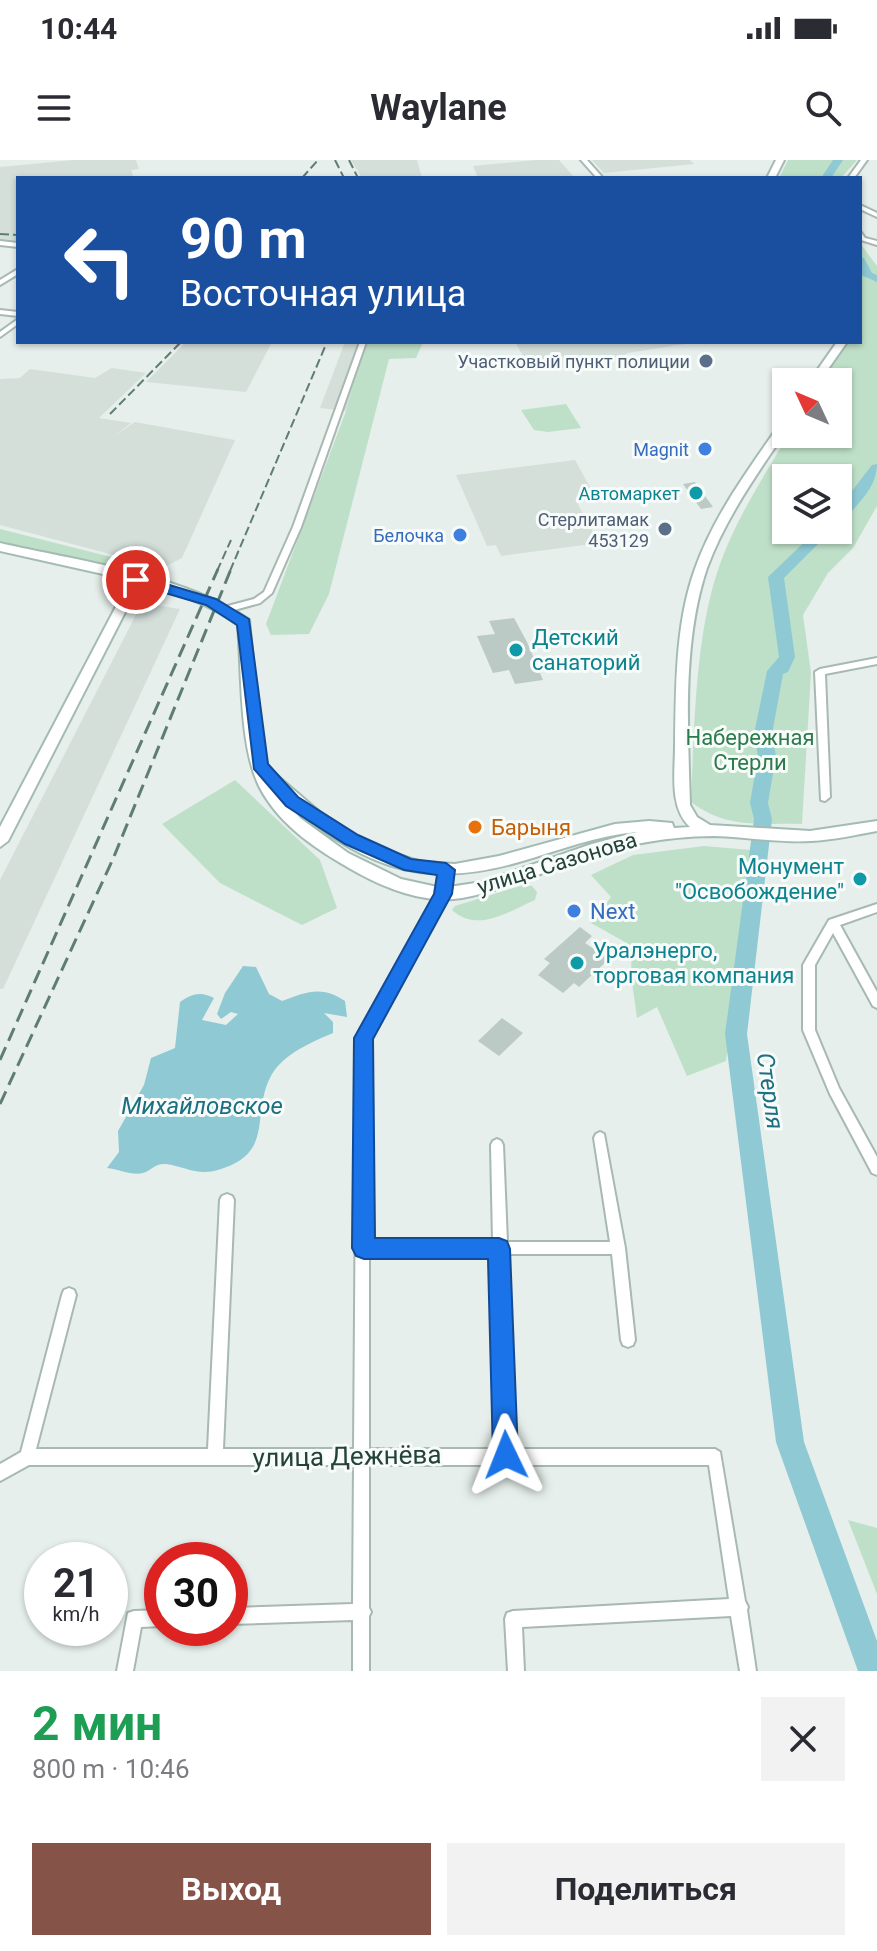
<!DOCTYPE html>
<html lang="ru">
<head>
<meta charset="utf-8">
<style>
  body { margin:0; font-family:Roboto,sans-serif; background:#f2f2f3; color:#2b2b33; height:100vh; display:flex; flex-direction:column; font-size:30px; white-space:nowrap }
  * { box-sizing:border-box; margin:0 }
  p { font-size:26px; color:#7c7c81 }
  .icon { flex:none; width:44px; height:44px; fill:none; stroke:currentColor; stroke-width:2; stroke-linecap:round; stroke-linejoin:round }
  .map { position:relative; height:1511px; overflow:hidden }
  .sheet { display:flex; flex-direction:column; background:#fff; flex:1 }
  .sheet>* { flex:none }
  .hud { position:absolute; left:16px; top:16px; width:846px; height:168px; border-radius:0px; box-shadow:0 2px 6px #0004; background:#1a4fa0; color:#fff; overflow:hidden }
  .needle { width:52px; rotate:314deg }
  .fabs { position:absolute; left:772px; top:208px; display:grid; gap:16px }
  .fabs a { display:grid; place-items:center; width:80px; height:80px; border-radius:0px; background:#fff; box-shadow:0 2px 6px #0004; font-size:40px }
  .speed { position:absolute; left:24px; top:1382px; display:flex; gap:16px; font-size:40px; font-weight:700; text-align:center }
  .speed>* { display:grid; place-content:center; width:104px; height:104px; border-radius:50%; background:#fff; box-shadow:0 2px 6px #0004; line-height:1 }
  .speed small { font-size:20px; font-weight:400 }
  .speed .limit { border:12px solid #d22; background:#fff; color:#111 }
  .pin { position:absolute; display:grid; place-items:center; width:68px; height:68px; color:#fff; margin:-34px; border:4px solid #fff; border-radius:50%; box-shadow:0 2px 8px #0007 }
  .me { position:absolute; width:88px; margin:-44px; rotate:358deg; stroke-linejoin:round; filter:drop-shadow(0 0 6px #0008) }
  .turn { display:flex; align-items:center; gap:28px; height:168px; padding:0 32px; font-size:36px }
  .turn .icon { width:104px; height:104px; stroke-width:2.5 }
  .turn b { display:block; font-size:56px; line-height:68px }
  .round { display:grid; place-items:center; flex:none; width:84px; height:84px; border-radius:0px; background:#f2f2f3 }
  .overview { display:flex; align-items:center; justify-content:space-between; height:136px; padding:0 32px }
  h1 { font-size:48px; font-weight:700; line-height:60px; color:#1e9e55 }
  .primary-button { display:flex; gap:16px; margin-top:auto; padding:16px 32px }
  .primary-button a { flex:1; height:92px; border-radius:0px; background:#855347; color:#fff; font-size:32px; font-weight:700; line-height:92px; text-align:center }
  .primary-button a+a { background:#f2f2f3; color:#2b2b33 }
  .status { display:flex; justify-content:space-between; align-items:center; height:56px; padding:0 40px; background:#fff; direction:ltr }
  .status svg { height:22px; fill:currentColor }
  header { display:flex; justify-content:space-between; align-items:center; height:104px; padding:0 32px; background:#fff; font-size:36px; font-weight:700 }
  .map>svg:first-child { display:block }
  .built { fill:#d4dfda }
  .green { fill:#bfe0c8; fill-rule:evenodd }
  .water { fill:#8ec9d4 }
  .lines { fill:none; stroke-linecap:round; stroke-linejoin:round }
  .river { fill:#8ec9d4; fill-rule:evenodd }
  .building { fill:#bbcac4 }
  .street-casing { stroke:#a8b8b2; stroke-width:4 }
  .secondary-casing { stroke:#a4bbb3; stroke-width:4 }
  .street { fill:#fff; fill-rule:evenodd }
  .secondary { fill:#fff; fill-rule:evenodd }
  .rail-far1 { stroke:#5f7d75; stroke-width:2; stroke-dasharray:9 4; stroke-linecap:butt }
  .rail { stroke:#5f7d75; stroke-width:3; stroke-dasharray:14 7; stroke-linecap:butt }
  .route { fill:#1a73e8; stroke:#114b97; stroke-width:2 }
  .service-dot { fill:#5c6f8a; stroke:#f7fbf9; stroke-width:3 }
  .shop-dot { fill:#3f7fe0; stroke:#f7fbf9; stroke-width:3 }
  .culture-dot { fill:#0f9aa8; stroke:#f7fbf9; stroke-width:3 }
  .food-dot { fill:#e8710a; stroke:#f7fbf9; stroke-width:3 }
  .labels { text-anchor:middle; dominant-baseline:central; stroke-width:6; stroke-linejoin:round; paint-order:stroke }
  .far-service-label { font-size:18px; fill:#4e5e75; stroke:#f7fbf9; text-anchor:end }
  .far-shop-label { font-size:18px; fill:#366cbe; stroke:#f7fbf9; text-anchor:end }
  .far-culture-label { font-size:18px; fill:#0d838f; stroke:#f7fbf9; text-anchor:end }
  .culture-label { font-size:22px; fill:#0d838f; stroke:#f7fbf9; text-anchor:start }
  .park-label { font-size:22px; fill:#2d7a4b; stroke:#f7fbf9 }
  .food-label { font-size:22px; fill:#c56008; stroke:#f7fbf9; text-anchor:start }
  .street-label { font-size:22px; fill:#24423a; stroke:#f7fbf9 }
  .shop-label { font-size:22px; fill:#366cbe; stroke:#f7fbf9; text-anchor:start }
  .water-label { font-size:24px; font-style:italic; fill:#1c6f80; stroke:#f7fbf9 }
  .near-street-label { font-size:26px; fill:#24423a; stroke:#f7fbf9 }
</style>
</head>
<body>
<div class="status"><b>10:44</b><svg viewBox="0 0 49 12"><path d="M0 12V9h3v3zM5 12V6h3v6zM10 12V3h3v9zM15 12V0h3v12zM26 1h20v11H26zM47 4h2v5h-2z"/></svg></div>
<header><svg class="icon" aria-label="menu" viewBox="0 0 24 24"><path d="M4 6h16M4 12h16M4 18h16"/></svg>Waylane<svg class="icon" aria-label="search" viewBox="0 0 24 24"><circle cx="10" cy="10" r="6"/><path d="M15 15l6 6"/></svg></header>
<div class="map">
<svg width="877" height="1511" viewBox="0 0 877 1511">
  <rect width="100%" height="100%" fill="#e6efeb"/>
  <!-- built -->
  <g class="built">
    <polygon points="74,0 136,0 139,9 131,10 134,18 18,18 18,82 0,80 0,7"/>
    <polygon points="351,0 417,0 422,18 362,18"/>
    <polygon points="536,0 559,0 575,18 478,18 473,6"/>
    <polygon points="592,0 690,0 694,4 604,13"/>
    <polygon points="186,182 272,182 246,232 146,222"/>
    <polygon points="345,182 367,182 346,251 320,248"/>
    <polygon points="515,182 697,182 628,193 615,201 532,211"/>
    <polygon points="112,208 146,213 99,258 131,263 114,276 135,262 235,280 182,398 163,408 0,365 0,219 20,218 30,209 95,218"/>
    <polygon points="575,300 596,338 576,341 599,383 501,396 496,385 487,386 456,315"/>
    <polygon points="142,443 180,449 3,829 0,829 0,720"/>
  </g>
  <!-- green -->
  <g class="green">
    <polygon points="788,0 857,0 841,18 779,18"/>
    <path d="M860 83 877 106V346L853 388 828 413 803 455 811 513 802 664C759 663 727 669 691 642 694 572 695 483 716 416 732 365 762 319 789 274H838V222H822L847 182H860ZM786 318H838V370H786Z"/>
    <polygon points="365,182 423,182 416,198 389,199 329,434 309,474 271,475 266,464 346,251"/>
    <polygon points="566,244 581,268 548,272 534,270 521,250"/>
    <polygon points="0,369 135,403 126,413 0,381"/>
    <polygon points="235,620 320,700 337,748 302,765 220,723 162,664"/>
    <polygon points="704,686 751,690 726,901 687,916 657,847 637,858 631,815 632,786 591,763 611,737 591,715 633,695"/>
    <path d="M523 725 532 726 537 732 535 740C508 752 477 773 452 750L455 746Z"/>
    <polygon points="848,1360 877,1368 877,1434"/>
  </g>
  <!-- water -->
  <path class="water" d="M243 806 256 807 269 834 282 841C306 832 322 825 345 841L347 857 324 853 333 862V873C312 882 285 893 272 914 249 954 278 995 214 1011 196 1015 182 1006 166 1004 155 1003 152 1010 143 1013 132 1016 119 1009 107 1008L119 992 118 971 144 925 151 898 175 888 180 842C192 834 200 831 214 838L202 860 226 865 238 854 231 852 221 859 217 854 225 833Z"/>
  <g class="lines">
    <!-- river -->
    <g class="river">
      <polygon points="833,0 843,0 831,18 821,18"/>
      <polygon points="860,97 864,98 872,113 877,115 877,122 861,115"/>
      <path d="M877 304C877 328 858 343 843 361L838 362V349L872 305Z"/>
      <polygon points="817,370 832,370 784,418 795,497 788,512 783,514 772,574 776,596 768,643 772,659 747,874 804,1282 877,1481 877,1511 858,1511 776,1282 725,874 754,659 750,643 758,596 754,574 767,511 779,497 768,417"/>
    </g>
  </g>
  <!-- building -->
  <g class="building">
    <polygon points="695,322 713,347 701,349 683,324"/>
    <polygon points="514,458 527,482 543,520 515,524 509,510 493,513 477,476 495,474 489,461"/>
    <polygon points="580,767 592,776 585,783 609,799 579,827 574,823 563,833 538,815 550,803 544,799"/>
    <polygon points="502,858 523,873 499,896 478,881"/>
  </g>
  <g class="lines">
    <!-- street casing -->
    <g class="street-casing">
      <g id="street">
        <polygon points="581,0 587,0 603,18 597,18"/>
        <polygon points="861,0 867,0 854,18 848,18"/>
        <polygon points="860,45 877,53 877,57 860,49"/>
        <polygon points="860,71 865,78 877,81 877,85 861,80"/>
        <polygon points="0,81 18,83 18,87 0,85"/>
        <polygon points="18,109 18,114 0,125 0,120"/>
        <polygon points="0,150 18,152 18,156 0,154"/>
        <polygon points="18,159 18,164 0,177 0,172"/>
        <polygon points="360,182 366,182 301,367 272,433 260,443 227,452 224,451 224,447 254,439 264,432 293,367"/>
        <polygon points="877,498 877,504 825,514 830,637 825,641 821,640 815,512 820,509"/>
        <path d="M446 706 451 710 448 734 369 878V1082H493L491 985 493 981 497 979 501 981 503 985 507 1082H610L594 978 596 974 600 972 604 974 625 1088 635 1180 633 1185 628 1187 623 1185 621 1180 612 1094H507L513 1289H715L720 1292 745 1441 748 1447 747 1450 756 1511H740L731 1456 522 1467 524 1511H508L505 1459 507 1453 513 1451 729 1439 709 1305H369V1448L371 1452 369 1456V1511H353V1460L230 1464V1448L353 1444 354 1305H29L0 1321V1304L21 1292 62 1135 64 1130 69 1128 74 1130 76 1135 36 1289H208L220 1040 222 1036 227 1034 232 1036 234 1040 223 1289H354L357 878 438 734 441 710ZM369 1094H493L498 1289H369Z"/>
        <polygon points="877,744 877,752 840,765 877,832 877,848 873,846 833,773 815,805 815,870 839,928 877,997 877,1015 872,1013 830,934 803,870 803,805 829,760"/>
        <polygon points="162,1450 162,1466 141,1467 133,1511 117,1511 128,1453 134,1451"/>
      </g>
    </g>
    <!-- secondary casing -->
    <g class="secondary-casing">
      <g id="secondary">
        <polygon points="776,0 784,0 775,18 767,18"/>
        <polygon points="837,182 847,182 819,222 809,222"/>
        <path d="M786 260V271C757 314 725 359 707 408 682 482 688 569 690 645L697 657 710 665 810 671 877 661V671C855 675 833 680 811 681 779 683 746 677 714 676 689 676 661 679 636 684 576 694 522 727 462 738 427 744 389 730 358 713 320 692 279 666 259 626 239 585 242 511 238 465 209 443 175 433 140 423L8 681 0 687V667L130 420 0 391V383C77 401 184 414 249 460L260 569 267 607 329 660 377 688 421 702 455 704 499 696 615 664 649 661 672 663 674 668 690 667C669 648 675 612 675 586 676 528 675 464 695 409 714 355 750 307 782 261ZM280 635C355 703 418 732 519 702 558 691 597 675 637 672L592 684 482 722 442 728 401 719 348 693 300 658Z"/>
      </g>
    </g>
    <!-- street -->
    <use href="#street" class="street"/>
    <!-- secondary -->
    <use href="#secondary" class="secondary"/>
    <!-- rail-far1 -->
    <g class="rail-far1">
      <polyline points="335,0 344,18"/>
      <polyline points="349,0 358,18"/>
      <polyline points="302,18 318,0"/>
      <polyline points="0,74 18,75"/>
      <polyline points="110,254 181,182"/>
      <polyline points="217,411 231,380"/>
      <polyline points="230,411 327,182"/>
    </g>
    <!-- rail -->
    <g class="rail">
      <polyline points="0,900 218,409"/>
      <polyline points="0,944 113,699 231,409"/>
    </g>
  </g>
  <!-- route -->
  <polygon class="route" points="136,415 216,439 249,459 268,604 298,637 358,675 411,699 446,703 455,710 452,734 373,879 375,1078 499,1078 507,1081 510,1089 518,1295 514,1304 506,1308 497,1304 493,1295 488,1099 364,1099 356,1096 352,1088 354,878 434,734 437,715 404,710 345,684 286,646 254,609 237,465 206,445 131,423 129,420"/>
  <!-- markers -->
  <g class="service-dot">
    <circle cx="706" cy="201" r="8"/>
    <circle cx="665" cy="369" r="8"/>
  </g>
  <g class="shop-dot">
    <circle cx="705" cy="289" r="8"/>
    <circle cx="460" cy="375" r="8"/>
    <circle cx="574" cy="751" r="8"/>
  </g>
  <g class="culture-dot">
    <circle cx="696" cy="333" r="8"/>
    <circle cx="516" cy="490" r="8"/>
    <circle cx="860" cy="719" r="8"/>
    <circle cx="577" cy="803" r="8"/>
  </g>
  <circle class="food-dot" cx="475" cy="667" r="8"/>
  <g class="labels">
    <!-- far-service labels -->
    <g class="far-service-label">
      <text x="690" y="201">Участковый пункт полиции</text>
      <text x="649" y="359">Стерлитамак<tspan x="649" dy="21">453129</tspan></text>
    </g>
    <!-- far-shop labels -->
    <g class="far-shop-label">
      <text x="689" y="289">Magnit</text>
      <text x="444" y="375">Белочка</text>
    </g>
    <!-- far-culture labels -->
    <g class="far-culture-label">
      <text x="680" y="333">Автомаркет</text>
    </g>
    <!-- culture labels -->
    <g class="culture-label">
      <text x="532" y="477">Детский<tspan x="532" dy="25">санаторий</tspan></text>
      <text x="844" y="706" text-anchor="end">Монумент<tspan x="844" dy="25">"Освобождение"</tspan></text>
      <text x="593" y="790">Уралэнерго,<tspan x="593" dy="25">торговая компания</tspan></text>
    </g>
    <!-- park labels -->
    <g class="park-label">
      <text x="750" y="577">Набережная<tspan x="750" dy="25">Стерли</tspan></text>
    </g>
    <!-- food labels -->
    <g class="food-label">
      <text x="491" y="667">Барыня</text>
    </g>
    <!-- street labels -->
    <g class="street-label">
      <text transform="translate(557 703) rotate(-17)">улица Сазонова</text>
    </g>
    <!-- shop labels -->
    <g class="shop-label">
      <text x="590" y="751">Next</text>
    </g>
    <!-- water labels -->
    <g class="water-label">
      <text transform="translate(770 931) rotate(82)">Стерля</text>
      <text x="202" y="946">Михайловское</text>
    </g>
    <!-- near-street labels -->
    <g class="near-street-label">
      <text transform="translate(347 1296) rotate(-1)">улица Дежнёва</text>
    </g>
  </g>
</svg>
<div class="fabs">
<a><svg class="needle" viewBox="-14 -14 28 28"><path d="M0-13l5 13h-10z" fill="#e53935"/><path d="M0 13l5-13h-10z" fill="#7c7c81"/></svg></a>
<a><svg class="icon" aria-label="layers" viewBox="0 0 24 24"><path d="M12 4l9 5-9 5-9-5zM3 14l9 5 9-5"/></svg></a>
</div>
<div class="speed"><div>21<small>km/h</small></div><div class="limit">30</div></div>
<div class="pin" style="left:136px;top:420px;background:#d93025"><svg class="icon" aria-label="arrive" viewBox="0 0 24 24"><path d="M6 21V4h12l-3 4 3 4H6"/></svg></div>
<svg class="me" style="left:506px;top:1295px" viewBox="-20 -20 40 40"><path d="M0-17L14 15 0 8-14 15z" fill="#1a73e8" stroke="#fff" stroke-width="4"/></svg>
<div class="hud">
<div class="turn"><svg class="icon" aria-label="left" viewBox="0 0 24 24"><path d="M17 20v-9H6M10 6l-5 5 5 5"/></svg><div><b>90 m</b>Восточная улица</div></div>
</div>
</div>
<section class="sheet">
<div class="overview"><div><h1>2 мин</h1><p>800 m · 10:46</p></div><a class="round"><svg class="icon" aria-label="close" viewBox="0 0 24 24"><path d="M6 6l12 12M18 6L6 18"/></svg></a></div>
<div class="primary-button"><a>Выход</a><a>Поделиться</a></div>
</section>
</body>
</html>
